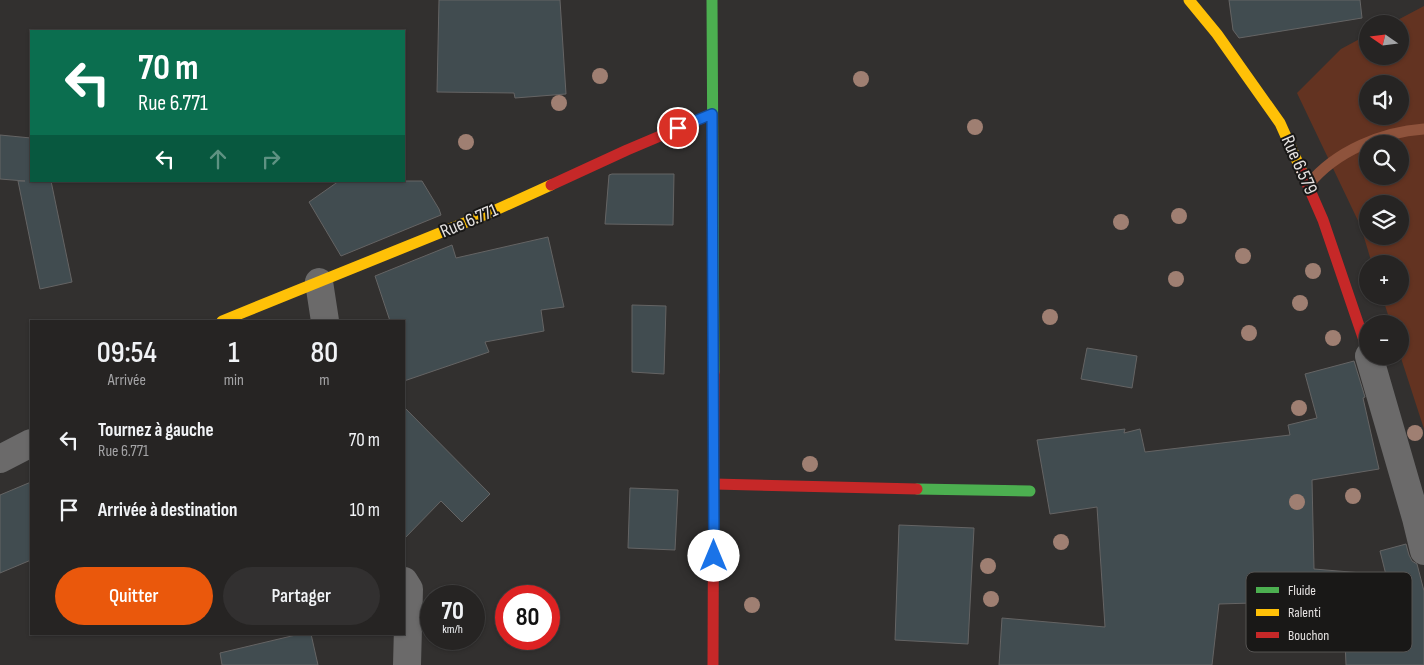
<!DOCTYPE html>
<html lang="fr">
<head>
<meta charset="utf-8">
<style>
  body { margin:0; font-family:"Sofia Sans Condensed",sans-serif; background:#323030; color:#f1f3f6; height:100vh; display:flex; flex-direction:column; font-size:19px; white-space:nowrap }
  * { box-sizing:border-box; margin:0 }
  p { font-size:16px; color:#a4a4a6 }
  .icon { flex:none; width:28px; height:28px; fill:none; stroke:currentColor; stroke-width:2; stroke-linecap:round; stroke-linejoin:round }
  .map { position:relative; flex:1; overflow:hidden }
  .side { position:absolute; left:30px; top:320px; width:375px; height:315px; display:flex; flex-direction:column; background:#262423; border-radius:0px; box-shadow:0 1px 4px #0004,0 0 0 1px #424141 }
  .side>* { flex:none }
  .top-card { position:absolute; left:30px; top:30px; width:375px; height:152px; border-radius:0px; box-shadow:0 1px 4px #0004,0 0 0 1px #424141; background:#0b6e4f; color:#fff; overflow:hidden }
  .needle { width:32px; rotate:284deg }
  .controls { position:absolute; left:1359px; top:15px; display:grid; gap:10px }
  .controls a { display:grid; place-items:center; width:50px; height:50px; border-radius:50%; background:#262423; box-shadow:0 1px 4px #0004,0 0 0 1px #424141; font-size:25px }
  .speed { position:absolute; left:420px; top:585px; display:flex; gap:10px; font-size:25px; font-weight:700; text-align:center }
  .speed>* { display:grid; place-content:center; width:65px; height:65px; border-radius:50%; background:#262423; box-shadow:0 1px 4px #0004,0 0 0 1px #424141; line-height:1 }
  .speed small { font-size:12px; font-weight:400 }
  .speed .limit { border:8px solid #d22; background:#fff; color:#111 }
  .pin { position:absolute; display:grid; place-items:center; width:42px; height:42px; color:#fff; margin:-21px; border:2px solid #fff; border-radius:50%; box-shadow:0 1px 5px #0007 }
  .me { position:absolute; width:55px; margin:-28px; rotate:0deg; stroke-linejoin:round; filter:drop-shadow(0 0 4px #0008) }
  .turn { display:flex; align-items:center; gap:18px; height:105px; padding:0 25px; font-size:22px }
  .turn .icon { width:65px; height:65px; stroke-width:2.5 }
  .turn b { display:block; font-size:35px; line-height:42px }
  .lanes { display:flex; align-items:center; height:48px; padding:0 25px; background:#0003; justify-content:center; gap:25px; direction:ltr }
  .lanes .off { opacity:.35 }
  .eta { display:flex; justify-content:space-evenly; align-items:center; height:85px; text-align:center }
  .eta b { font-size:30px; font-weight:600; line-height:35px }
  .cta { display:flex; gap:10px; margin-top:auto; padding:10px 25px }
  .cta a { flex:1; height:58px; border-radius:30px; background:#ea580c; color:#fff; font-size:20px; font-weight:600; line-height:58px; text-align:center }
  .cta a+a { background:#323030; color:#f1f3f6 }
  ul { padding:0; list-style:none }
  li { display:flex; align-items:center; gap:15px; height:70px; padding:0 25px }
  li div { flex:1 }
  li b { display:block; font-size:19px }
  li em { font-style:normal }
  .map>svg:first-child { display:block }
  .green { fill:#633321; fill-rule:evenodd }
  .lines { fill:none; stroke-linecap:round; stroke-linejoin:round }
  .stream { stroke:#8e533c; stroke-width:11 }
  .building { fill:#414c50; stroke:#656464 }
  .street { stroke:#6b6a6a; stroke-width:28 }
  .fast { stroke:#4caf50; stroke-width:11 }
  .slow { stroke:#ffc107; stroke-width:11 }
  .jam { stroke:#c62828; stroke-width:11 }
  .tree { fill:#9f7f72 }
  .route-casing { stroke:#114b97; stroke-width:12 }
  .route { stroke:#1a73e8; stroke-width:9 }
  .labels { text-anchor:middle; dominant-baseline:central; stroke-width:4; stroke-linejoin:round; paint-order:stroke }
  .street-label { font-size:19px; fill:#e4e1e0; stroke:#191817 }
  .key { fill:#191817; stroke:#565453; stroke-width:1 }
  .key-label { font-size:14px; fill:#e4e1e0 }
</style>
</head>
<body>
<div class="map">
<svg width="1424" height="665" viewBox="0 0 1424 665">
  <rect width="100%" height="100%" fill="#32302f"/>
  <!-- green -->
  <path class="green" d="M1424 6V429L1400 355V324H1391L1382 296H1400V264H1372L1361 227 1297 93 1341 49 1367 35 1368 56H1400V24H1390ZM1368 84H1400V116H1368ZM1368 144H1400V176H1368ZM1368 204H1400V236H1368Z"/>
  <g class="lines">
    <!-- stream -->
    <path class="stream" d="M1309 184C1336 151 1382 132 1424 129"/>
  </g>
  <!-- building -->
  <g class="building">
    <polygon points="439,0 560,0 566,94 515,98 514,93 437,92"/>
    <polygon points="1229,0 1360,0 1362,18 1239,38 1233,30"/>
    <polygon points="0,135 31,138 31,181 51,181 72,282 40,289 18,181 25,181 0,179"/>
    <polygon points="612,174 674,174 673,225 605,224 609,175"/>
    <polygon points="339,181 422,181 439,209 441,215 341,256 309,202"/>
    <polygon points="548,237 564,307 541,310 544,331 485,342 489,352 404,381 404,321 390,321 375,276 452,245 456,258"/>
    <polygon points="632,305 666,306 664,374 632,372"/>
    <polygon points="1087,348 1137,356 1132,388 1081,379"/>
    <polygon points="1354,361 1365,397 1363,398 1379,469 1312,480 1314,569 1386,575 1380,551 1406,544 1409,555 1412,561 1417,564 1424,591 1424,665 1346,665 1345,641 1316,639 1319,601 1219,604 1212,665 999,665 1002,618 1105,627 1097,507 1050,514 1037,440 1125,429 1124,433 1140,429 1145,452 1290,435 1288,425 1317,418 1305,374"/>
    <polygon points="404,407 490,494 462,522 441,501 404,539"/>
    <polygon points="31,482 31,560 0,573 0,495"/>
    <polygon points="630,488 678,490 675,550 628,548"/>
    <polygon points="899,525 974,528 968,644 895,640"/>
    <polygon points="300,634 311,634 318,665 222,665 220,653"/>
  </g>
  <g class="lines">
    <!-- street -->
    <g class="street">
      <polyline points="319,282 325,321"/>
      <polyline points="1369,356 1416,518 1424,551"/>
      <polyline points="0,459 31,443"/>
      <polyline points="404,581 409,589 407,665"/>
    </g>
    <!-- fast -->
    <g class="fast">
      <polyline points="712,0 714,372"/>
      <polyline points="917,489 1030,491"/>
    </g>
    <!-- slow -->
    <g class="slow">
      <polyline points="1189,0 1217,34 1280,123 1302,172"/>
      <polyline points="222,321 489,213 551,185"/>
    </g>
    <!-- jam -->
    <g class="jam">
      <polyline points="1302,172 1323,220 1368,352"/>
      <polyline points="551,185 627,150 712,114"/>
      <polyline points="714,484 917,489"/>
      <polyline points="713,665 714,372"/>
    </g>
  </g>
  <!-- trees -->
  <g class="tree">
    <circle cx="600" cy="76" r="8"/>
    <circle cx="861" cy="79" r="8"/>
    <circle cx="559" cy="103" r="8"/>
    <circle cx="975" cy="127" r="8"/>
    <circle cx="466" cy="142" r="8"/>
    <circle cx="1179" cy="216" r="8"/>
    <circle cx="1121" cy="222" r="8"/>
    <circle cx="1243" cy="256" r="8"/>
    <circle cx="1313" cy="271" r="8"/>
    <circle cx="1176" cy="279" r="8"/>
    <circle cx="1300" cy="303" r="8"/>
    <circle cx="1050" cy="317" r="8"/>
    <circle cx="1249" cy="333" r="8"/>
    <circle cx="1333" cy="338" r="8"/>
    <circle cx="1299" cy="408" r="8"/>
    <circle cx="1415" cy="433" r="8"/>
    <circle cx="810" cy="464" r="8"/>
    <circle cx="1353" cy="496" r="8"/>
    <circle cx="1297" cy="502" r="8"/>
    <circle cx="1061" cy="542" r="8"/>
    <circle cx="988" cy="566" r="8"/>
    <circle cx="991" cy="599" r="8"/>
    <circle cx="752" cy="605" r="8"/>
  </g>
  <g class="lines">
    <!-- route casing -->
    <g class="route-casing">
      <polyline id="route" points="678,128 712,114 714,556"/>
    </g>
    <!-- route -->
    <use href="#route" class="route"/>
  </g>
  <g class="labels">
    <!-- street labels -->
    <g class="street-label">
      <text transform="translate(1299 165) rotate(66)">Rue 6.579</text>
      <text transform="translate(469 221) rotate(-23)">Rue 6.771</text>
    </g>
  </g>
  <!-- legend -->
  <rect x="1246" y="572" width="166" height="80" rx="8" class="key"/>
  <rect x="1256" y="587" width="23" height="6" fill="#4caf50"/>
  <rect x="1256" y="609" width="23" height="7" fill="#ffc107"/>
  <rect x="1256" y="632" width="23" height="6" fill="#c62828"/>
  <g class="key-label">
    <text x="1288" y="595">Fluide</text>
    <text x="1288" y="617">Ralenti</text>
    <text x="1288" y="640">Bouchon</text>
  </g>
</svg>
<div class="controls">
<a><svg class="needle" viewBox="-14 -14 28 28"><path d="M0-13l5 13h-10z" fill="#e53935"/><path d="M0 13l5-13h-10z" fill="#a4a4a6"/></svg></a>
<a><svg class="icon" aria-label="sound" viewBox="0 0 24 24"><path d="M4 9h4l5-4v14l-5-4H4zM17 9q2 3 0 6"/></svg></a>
<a><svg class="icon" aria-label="search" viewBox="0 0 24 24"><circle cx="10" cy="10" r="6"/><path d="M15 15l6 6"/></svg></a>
<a><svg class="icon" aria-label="layers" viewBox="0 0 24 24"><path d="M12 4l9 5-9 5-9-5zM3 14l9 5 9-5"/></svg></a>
<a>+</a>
<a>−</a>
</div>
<div class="speed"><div>70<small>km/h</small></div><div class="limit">80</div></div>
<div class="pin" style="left:678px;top:128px;background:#d93025"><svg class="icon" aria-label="arrive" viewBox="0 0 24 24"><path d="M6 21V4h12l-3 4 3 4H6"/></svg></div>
<svg class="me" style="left:714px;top:556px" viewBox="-20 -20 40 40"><circle r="19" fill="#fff"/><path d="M0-13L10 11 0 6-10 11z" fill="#1a73e8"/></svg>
<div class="top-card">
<div class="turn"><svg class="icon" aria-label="left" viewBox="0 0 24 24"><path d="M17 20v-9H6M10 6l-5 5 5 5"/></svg><div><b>70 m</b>Rue 6.771</div></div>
<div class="lanes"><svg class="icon" aria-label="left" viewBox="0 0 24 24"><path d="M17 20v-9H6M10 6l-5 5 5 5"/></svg><svg class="icon off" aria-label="ahead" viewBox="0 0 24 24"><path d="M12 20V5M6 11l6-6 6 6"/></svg><svg class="icon off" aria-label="right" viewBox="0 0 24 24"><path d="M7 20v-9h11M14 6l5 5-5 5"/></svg></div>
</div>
<section class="side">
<div class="eta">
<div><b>09:54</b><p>Arrivée</p></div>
<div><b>1</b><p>min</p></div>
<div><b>80</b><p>m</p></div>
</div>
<ul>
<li><svg class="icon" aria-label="left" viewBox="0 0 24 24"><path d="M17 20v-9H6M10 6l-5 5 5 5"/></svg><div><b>Tournez à gauche</b><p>Rue 6.771</p></div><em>70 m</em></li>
<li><svg class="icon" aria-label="arrive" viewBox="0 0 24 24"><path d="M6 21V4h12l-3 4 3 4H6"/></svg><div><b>Arrivée à destination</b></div><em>10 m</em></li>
</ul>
<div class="cta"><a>Quitter</a><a>Partager</a></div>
</section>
</div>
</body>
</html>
